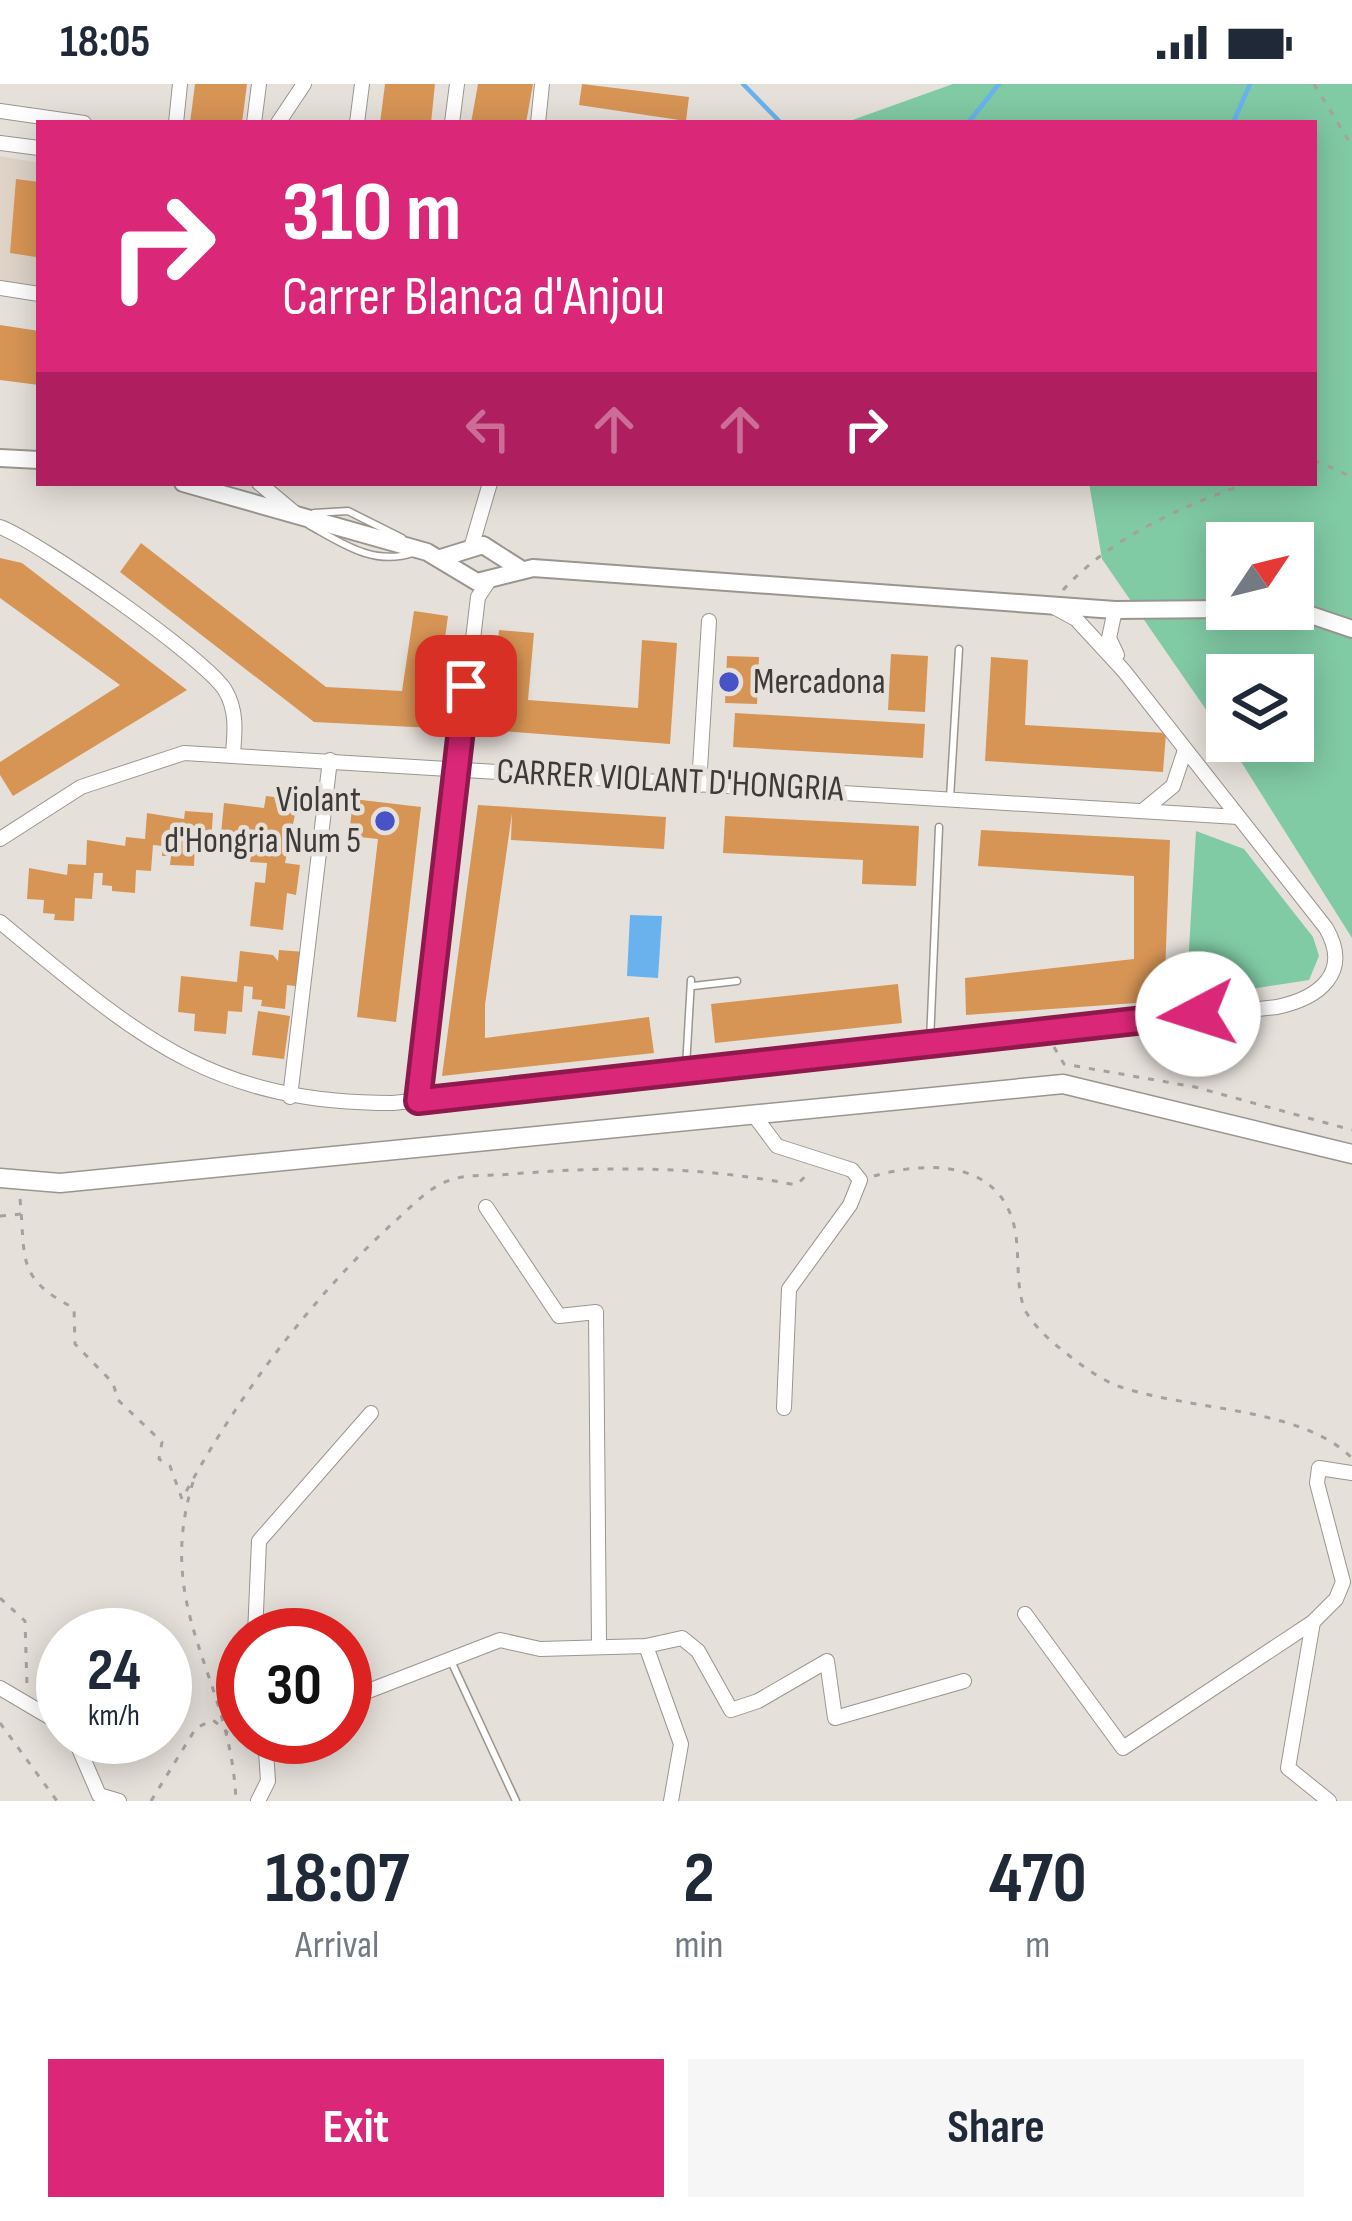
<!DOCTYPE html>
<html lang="en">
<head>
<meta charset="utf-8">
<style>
  body { margin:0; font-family:"Sofia Sans Condensed",sans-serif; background:#f6f6f7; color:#1f2937; height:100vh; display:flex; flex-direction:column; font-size:45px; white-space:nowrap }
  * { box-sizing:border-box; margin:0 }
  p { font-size:39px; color:#747a83 }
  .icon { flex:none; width:66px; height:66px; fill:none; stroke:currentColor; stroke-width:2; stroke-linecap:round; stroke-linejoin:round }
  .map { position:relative; height:1717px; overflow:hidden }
  .drawer { display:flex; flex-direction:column; background:#fff; flex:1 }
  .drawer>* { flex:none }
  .top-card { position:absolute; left:36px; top:36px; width:1281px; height:366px; border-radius:0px; box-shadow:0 6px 30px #0003; background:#db2777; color:#fff; overflow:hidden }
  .needle { width:78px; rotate:55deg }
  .tools { position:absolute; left:1206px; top:438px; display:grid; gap:24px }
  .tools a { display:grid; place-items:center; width:108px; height:108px; border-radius:0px; background:#fff; box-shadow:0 6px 30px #0003; font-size:60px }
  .speed { position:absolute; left:36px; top:1524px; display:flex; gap:24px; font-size:60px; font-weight:700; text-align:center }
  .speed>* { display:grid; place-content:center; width:156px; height:156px; border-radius:50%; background:#fff; box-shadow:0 6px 30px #0003; line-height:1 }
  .speed small { font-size:30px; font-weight:400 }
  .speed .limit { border:18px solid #d22; background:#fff; color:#111 }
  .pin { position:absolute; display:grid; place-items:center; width:102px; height:102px; color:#fff; margin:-51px; border-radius:24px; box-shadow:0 6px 18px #0006 }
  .me { position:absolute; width:132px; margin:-66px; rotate:265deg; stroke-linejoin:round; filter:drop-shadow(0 0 9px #0008) }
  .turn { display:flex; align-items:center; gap:42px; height:252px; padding:0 48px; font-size:54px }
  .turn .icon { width:156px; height:156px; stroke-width:2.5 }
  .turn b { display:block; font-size:84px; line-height:102px }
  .lanes { display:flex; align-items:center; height:114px; padding:0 48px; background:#0003; justify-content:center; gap:60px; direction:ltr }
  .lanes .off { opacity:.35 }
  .eta { display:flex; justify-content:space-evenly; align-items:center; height:204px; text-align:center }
  .eta b { font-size:72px; font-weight:700; line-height:84px }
  .button { display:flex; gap:24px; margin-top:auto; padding:24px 48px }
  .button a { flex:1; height:138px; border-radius:0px; background:#db2777; color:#fff; font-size:48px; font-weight:700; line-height:138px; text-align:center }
  .button a+a { background:#f6f6f7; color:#1f2937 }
  .status { display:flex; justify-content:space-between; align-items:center; height:84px; padding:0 60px; background:#fff; direction:ltr }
  .status svg { height:33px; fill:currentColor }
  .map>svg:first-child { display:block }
  .built { fill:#dfd3c8 }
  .green { fill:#80caa4; fill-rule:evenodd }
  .water { fill:#6ab2ed }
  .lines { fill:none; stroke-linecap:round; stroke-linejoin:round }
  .stream { stroke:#6ab2ed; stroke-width:4.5 }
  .building { fill:#d79555 }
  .service-casing { stroke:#9b9590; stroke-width:9 }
  .minor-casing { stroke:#9b9590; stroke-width:16 }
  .tertiary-casing { stroke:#9b9590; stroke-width:20 }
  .secondary-casing { stroke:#9b9590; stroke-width:21 }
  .path { stroke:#a6a19d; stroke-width:3; stroke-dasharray:6 9; stroke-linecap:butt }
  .service { stroke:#fff; stroke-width:6 }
  .minor { stroke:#fff; stroke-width:14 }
  .tertiary { stroke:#fff; stroke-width:16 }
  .secondary { stroke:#fff; stroke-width:18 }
  .route-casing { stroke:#8e194d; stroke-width:30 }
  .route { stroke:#db2777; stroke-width:21 }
  .poi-dot { fill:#4853c8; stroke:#e6e0da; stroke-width:4.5 }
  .labels { text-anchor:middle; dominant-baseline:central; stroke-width:9; stroke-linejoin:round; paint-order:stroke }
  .poi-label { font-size:36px; fill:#3d3a38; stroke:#e6e0da; text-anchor:start }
  .street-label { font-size:36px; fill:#3d3a38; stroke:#e6e0da }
</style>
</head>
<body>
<div class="status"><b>18:05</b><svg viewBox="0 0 49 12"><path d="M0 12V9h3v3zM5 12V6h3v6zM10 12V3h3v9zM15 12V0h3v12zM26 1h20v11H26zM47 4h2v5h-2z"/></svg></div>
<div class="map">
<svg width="1352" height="1717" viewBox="0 0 1352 1717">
  <rect width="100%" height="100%" fill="#e6e0da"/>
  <!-- built -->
  <polygon class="built" points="0,72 39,79 39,202 0,196"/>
  <!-- green -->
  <g class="green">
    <path d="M953 0H1352V854L1228 657H1293V591H1227V656L1102 475 1089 399H1314V39H844ZM1227 459H1293V525H1227Z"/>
    <polygon points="1196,747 1244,765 1313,853 1319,872 1309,896 1186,915"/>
  </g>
  <!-- water -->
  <polygon class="water" points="630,831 662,832 658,894 627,892"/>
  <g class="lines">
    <!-- stream -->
    <g class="stream">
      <polyline points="743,0 781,39"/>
      <polyline points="968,39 999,0"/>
      <polyline points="1233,39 1250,0"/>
    </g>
  </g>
  <!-- building -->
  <g class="building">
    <polygon points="195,0 247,0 242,39 190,39"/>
    <polygon points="385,0 435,0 431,39 380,39"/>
    <polygon points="478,0 533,0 526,39 471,39"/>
    <polygon points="582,0 689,13 686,37 579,21"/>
    <polygon points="16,95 39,98 36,173 10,169"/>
    <polygon points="0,241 39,247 39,301 0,296"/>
    <polygon points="141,459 326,603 402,607 414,527 448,532 433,644 314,638 120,488"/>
    <polygon points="0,474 22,479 187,606 13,712 0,691 0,678 120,601 0,514"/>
    <polygon points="499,546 534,549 528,616 638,624 642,556 677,559 670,660 490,646"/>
    <polygon points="891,570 928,572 925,628 888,626"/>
    <polygon points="727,572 759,573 757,620 725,619"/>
    <polygon points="991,573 1028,576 1025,641 1166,649 1163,688 985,677"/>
    <polygon points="735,629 925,640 923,674 733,663"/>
    <polygon points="266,712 298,716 285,779 300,781 296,811 287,809 283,846 250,842 255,798 265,799 267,779 250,778 253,753 221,749 224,719 264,724"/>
    <polygon points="353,715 421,723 396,938 357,933 378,755 349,752"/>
    <polygon points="478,721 666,733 664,765 511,756 512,729 485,921 485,954 649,933 654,969 442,992"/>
    <polygon points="185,727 213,729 211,760 195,759 194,782 170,781 171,772 162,772 163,762 153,761 151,787 136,786 135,809 112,807 112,802 102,801 103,789 94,789 92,815 75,814 74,837 54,836 55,830 43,829 44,816 27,815 29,784 67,791 68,780 86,781 87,756 125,762 126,753 145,755 147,729 184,735"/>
    <polygon points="725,732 919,742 916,802 862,800 863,776 723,769"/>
    <polygon points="981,746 1170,756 1164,917 966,931 965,894 1134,875 1134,792 978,782"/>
    <polygon points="279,866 305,868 302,903 287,901 285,925 261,922 262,916 252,915 253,903 244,902 242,928 228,927 226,950 194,947 195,930 178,928 181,892 237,898 240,867 273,871 278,877"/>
    <polygon points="898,900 902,939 715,959 711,920"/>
    <polygon points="258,927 290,932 284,975 252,971"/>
  </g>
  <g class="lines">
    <!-- service casing -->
    <g class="service-casing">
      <g id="service">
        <polyline points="314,429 348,427 402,454"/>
        <path d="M309 441C343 460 374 482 413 469"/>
        <polyline points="950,714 959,565"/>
        <polyline points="693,902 737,897"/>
        <polyline points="930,958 939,743"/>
        <polyline points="686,983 691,896"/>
        <polyline points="451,1577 516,1717"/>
      </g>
    </g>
    <!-- minor casing -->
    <g class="minor-casing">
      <g id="minor">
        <polyline points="0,27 84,39"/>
        <polyline points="176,39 180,0"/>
        <polyline points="254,39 259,0"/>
        <polyline points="278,39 304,0"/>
        <polyline points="357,39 362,0"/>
        <polyline points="452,39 457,0"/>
        <polyline points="538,39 542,0"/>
        <polyline points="0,59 39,64"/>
        <polyline points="0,204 39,210"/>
        <polyline points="259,399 296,430"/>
        <path d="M0 443C38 457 205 574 225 606 237 626 235 647 233 669"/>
        <polyline points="471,464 490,399"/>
        <polyline points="1115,526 1109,554 1117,571"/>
        <polyline points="699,701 709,537"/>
        <polyline points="1145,725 1173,702 1185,666"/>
        <polyline points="0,755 81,703 184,669 1238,733"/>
        <path d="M0 838C135 949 207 1019 393 1019L1277 923C1319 914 1352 889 1326 844L1124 587 1076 535 1054 523"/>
        <polyline points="290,1013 330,676"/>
        <polyline points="418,1017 478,513 490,495"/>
        <polyline points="753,1030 777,1062 852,1086 860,1096 850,1121 789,1205 784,1324"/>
        <polyline points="486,1123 559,1232 596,1228 599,1559"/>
        <polyline points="1025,1530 1123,1664 1313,1538"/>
        <polyline points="255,1551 259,1457 371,1329"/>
        <polyline points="646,1562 681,1660 671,1717"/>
        <polyline points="0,1604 63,1641"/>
        <polyline points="345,1616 500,1556 540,1565 646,1562 682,1554 698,1567 731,1626 758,1617 827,1577 835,1634 964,1597"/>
        <polyline points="74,1653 99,1711 119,1717"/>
        <polyline points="258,1717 268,1697 265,1653"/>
        <polyline points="1329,1717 1288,1684 1313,1538 1336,1515 1343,1498 1317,1399 1319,1384 1352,1389"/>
      </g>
    </g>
    <!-- tertiary casing -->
    <g class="tertiary-casing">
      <g id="tertiary">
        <polyline points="0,374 39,376"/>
        <polyline points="183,399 427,468 477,498 533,484 1115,526 1227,525"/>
        <polyline points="441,474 483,461 519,484"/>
        <polyline points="1293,525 1352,545"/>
      </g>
    </g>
    <!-- secondary casing -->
    <g class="secondary-casing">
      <polyline id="secondary" points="0,1094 60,1099 1063,1000 1352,1070"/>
    </g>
    <!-- path -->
    <g class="path">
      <polyline points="1314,0 1352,62"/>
      <polyline points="1314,376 1352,393"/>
      <path d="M1063 506C1111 453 1182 422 1249 399"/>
      <polyline points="1054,963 1064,980 1195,1003 1352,1046"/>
      <path d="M874 1092C927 1077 1001 1075 1015 1146 1020 1171 1015 1206 1026 1228 1034 1241 1045 1252 1057 1262 1076 1277 1095 1293 1118 1302 1188 1327 1300 1322 1352 1374"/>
      <path d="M20 1115C26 1174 15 1194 74 1224L75 1260 113 1299 118 1316 162 1358 159 1375 170 1382 182 1415C236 1315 309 1216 393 1139 408 1126 425 1107 443 1099 467 1088 486 1093 512 1090 608 1082 701 1082 796 1101L809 1089"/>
      <polyline points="0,1132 22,1130"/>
      <path d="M193 1398C153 1529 231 1591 236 1717"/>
      <polyline points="0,1514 25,1537 27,1602"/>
      <polyline points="0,1639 57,1717"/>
      <polyline points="151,1717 196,1644 213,1636 228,1649"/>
    </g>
    <!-- service -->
    <use href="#service" class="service"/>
    <!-- minor -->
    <use href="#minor" class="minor"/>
    <!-- tertiary -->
    <use href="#tertiary" class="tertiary"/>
    <!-- secondary -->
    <use href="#secondary" class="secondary"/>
  </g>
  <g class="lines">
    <!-- route casing -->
    <g class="route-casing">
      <polyline id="route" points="466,602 418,1017 1198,930"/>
    </g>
    <!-- route -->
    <use href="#route" class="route"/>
  </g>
  <!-- markers -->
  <g class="poi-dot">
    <circle cx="729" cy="598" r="12"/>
    <circle cx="385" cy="737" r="12"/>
  </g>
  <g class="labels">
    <!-- poi labels -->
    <g class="poi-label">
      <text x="753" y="598">Mercadona</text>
      <text x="361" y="716" text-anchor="end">Violant<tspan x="361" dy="41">d'Hongria Num 5</tspan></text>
    </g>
    <!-- street labels -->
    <g class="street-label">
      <text transform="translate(670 697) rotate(3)">CARRER VIOLANT D'HONGRIA</text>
    </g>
  </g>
</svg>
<div class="tools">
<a><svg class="needle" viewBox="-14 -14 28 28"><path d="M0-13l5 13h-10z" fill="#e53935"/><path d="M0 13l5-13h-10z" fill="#747a83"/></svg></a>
<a><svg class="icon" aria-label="layers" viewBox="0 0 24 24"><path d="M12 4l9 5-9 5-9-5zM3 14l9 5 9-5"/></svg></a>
</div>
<div class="speed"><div>24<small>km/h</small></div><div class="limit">30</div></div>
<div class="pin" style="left:466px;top:602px;background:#d93025"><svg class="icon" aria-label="arrive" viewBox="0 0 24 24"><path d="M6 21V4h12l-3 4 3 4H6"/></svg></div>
<svg class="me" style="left:1198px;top:930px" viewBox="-20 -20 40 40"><circle r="19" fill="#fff"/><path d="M0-13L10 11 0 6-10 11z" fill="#db2777"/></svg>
<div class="top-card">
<div class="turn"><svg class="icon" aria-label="right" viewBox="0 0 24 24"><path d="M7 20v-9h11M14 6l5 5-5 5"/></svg><div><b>310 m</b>Carrer Blanca d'Anjou</div></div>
<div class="lanes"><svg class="icon off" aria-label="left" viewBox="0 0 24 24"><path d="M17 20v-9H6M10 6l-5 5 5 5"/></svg><svg class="icon off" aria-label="ahead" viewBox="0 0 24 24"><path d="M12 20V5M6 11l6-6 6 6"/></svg><svg class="icon off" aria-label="ahead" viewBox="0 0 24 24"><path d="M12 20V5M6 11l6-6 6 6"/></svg><svg class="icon" aria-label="right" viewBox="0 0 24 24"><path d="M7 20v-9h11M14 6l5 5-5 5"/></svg></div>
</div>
</div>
<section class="drawer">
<div class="eta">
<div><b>18:07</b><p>Arrival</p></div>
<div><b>2</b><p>min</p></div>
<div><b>470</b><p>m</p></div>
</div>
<div class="button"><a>Exit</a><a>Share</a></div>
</section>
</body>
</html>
